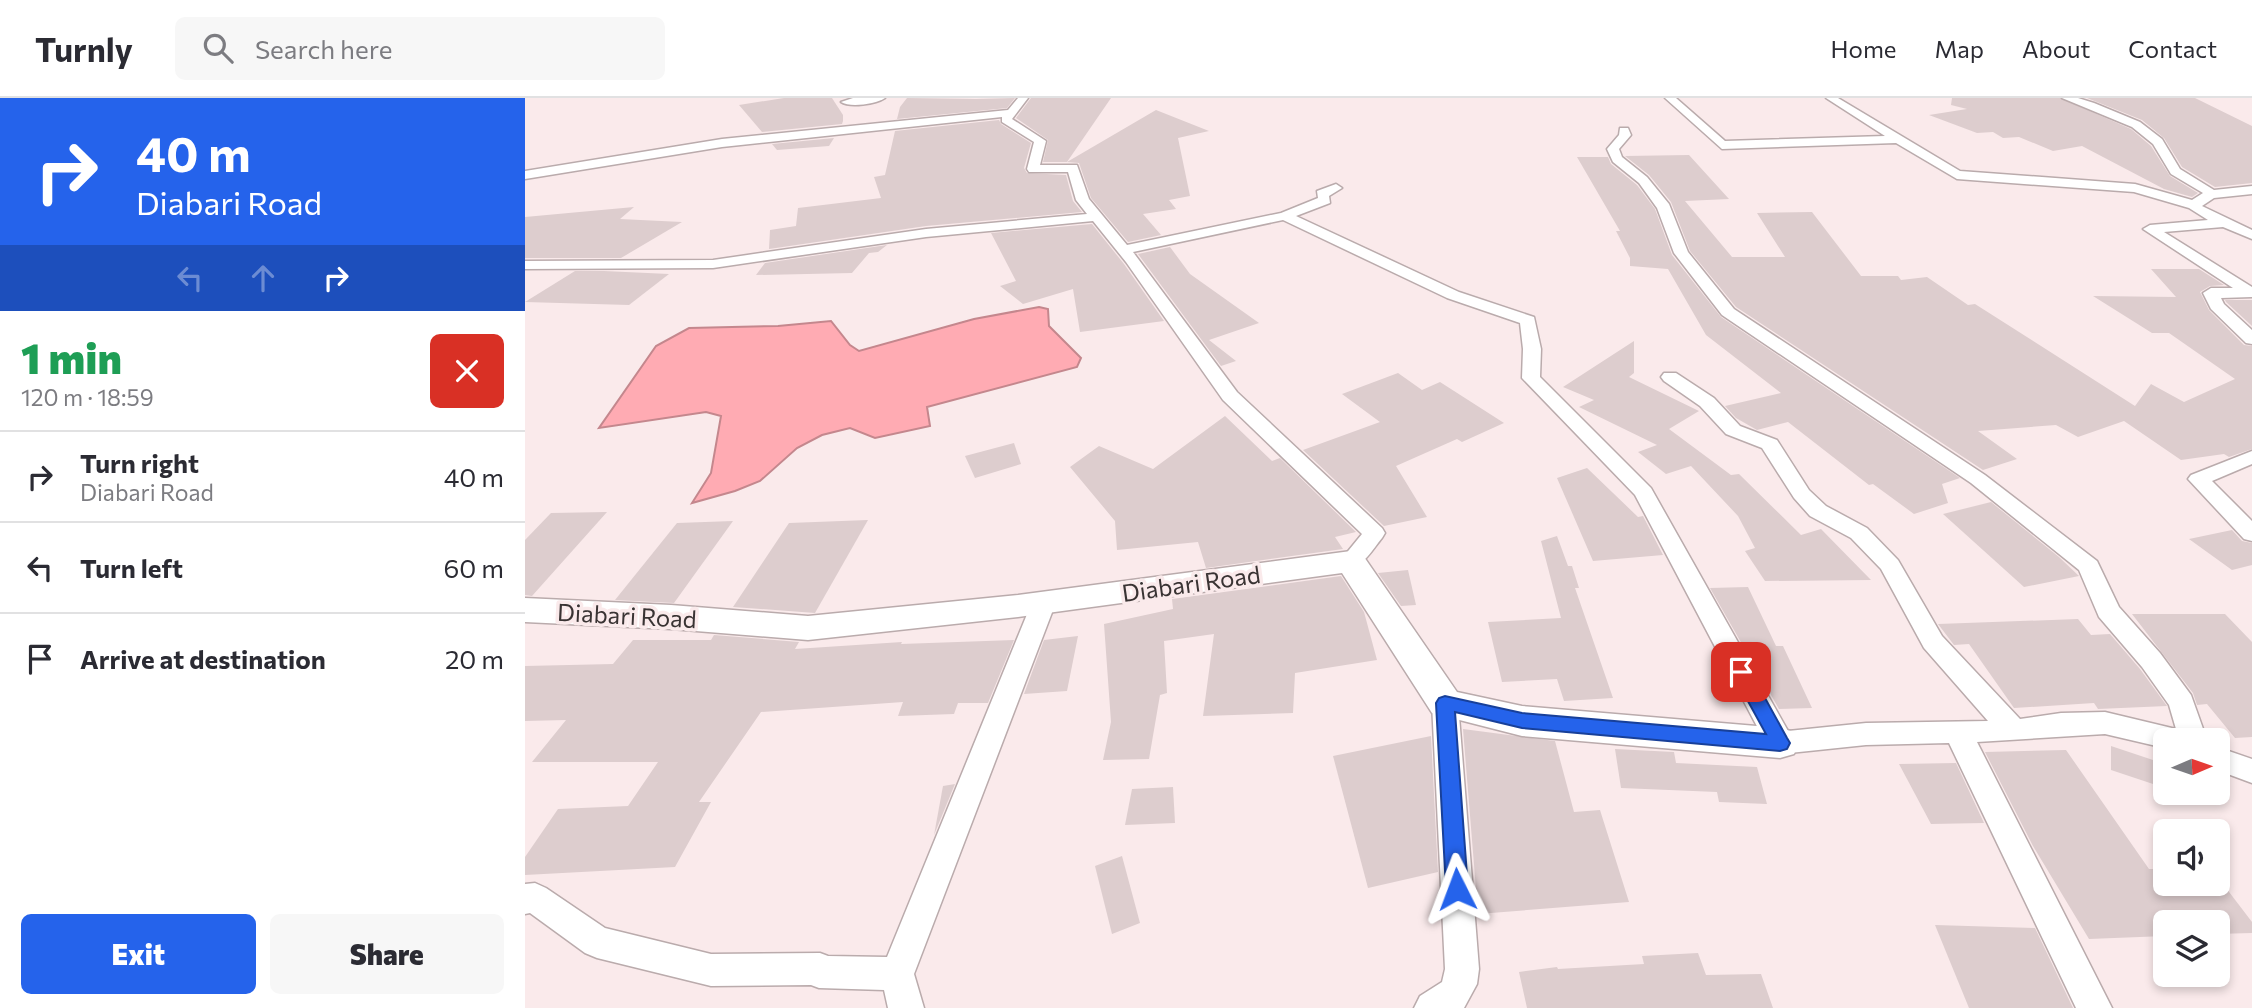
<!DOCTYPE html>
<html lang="en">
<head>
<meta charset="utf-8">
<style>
  body { margin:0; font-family:Commissioner,sans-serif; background:#f7f7f7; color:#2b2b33; height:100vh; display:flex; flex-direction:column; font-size:26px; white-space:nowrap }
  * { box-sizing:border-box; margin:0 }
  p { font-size:23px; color:#7c7c81 }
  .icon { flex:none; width:38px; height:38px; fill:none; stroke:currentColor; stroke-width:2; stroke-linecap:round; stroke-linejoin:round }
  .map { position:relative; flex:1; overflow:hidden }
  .sheet { display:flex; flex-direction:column; background:#fff; width:525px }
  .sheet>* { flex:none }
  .hud { background:#2563eb; color:#fff; overflow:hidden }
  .needle { width:46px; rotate:88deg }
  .tools { position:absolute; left:1628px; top:630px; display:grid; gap:14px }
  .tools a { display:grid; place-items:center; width:77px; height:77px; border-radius:10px; background:#fff; box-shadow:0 4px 10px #0003; font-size:35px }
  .pin { position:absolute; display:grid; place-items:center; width:60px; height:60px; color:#fff; margin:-30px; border-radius:14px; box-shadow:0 4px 10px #0006 }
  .me { position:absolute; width:77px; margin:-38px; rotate:357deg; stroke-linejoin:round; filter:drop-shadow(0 0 5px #0008) }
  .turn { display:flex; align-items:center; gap:24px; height:147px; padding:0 21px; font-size:32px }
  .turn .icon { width:91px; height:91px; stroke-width:2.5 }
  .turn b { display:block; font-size:49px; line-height:60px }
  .lanes { display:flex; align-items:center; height:66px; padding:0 21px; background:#0003; justify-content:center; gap:35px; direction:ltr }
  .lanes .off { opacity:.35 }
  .round { display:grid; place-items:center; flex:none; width:74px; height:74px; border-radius:10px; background:#f7f7f7 }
  .overview { display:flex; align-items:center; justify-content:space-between; height:119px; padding:0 21px }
  h1 { font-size:42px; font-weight:800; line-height:52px; color:#1e9e55 }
  .button { display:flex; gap:14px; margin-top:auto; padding:14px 21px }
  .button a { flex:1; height:80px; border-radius:10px; background:#2563eb; color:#fff; font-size:28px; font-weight:800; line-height:80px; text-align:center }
  .button a+a { background:#f7f7f7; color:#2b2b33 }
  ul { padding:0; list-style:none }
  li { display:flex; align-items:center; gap:21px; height:91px; padding:0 21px; border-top:2px solid #e1e1e2 }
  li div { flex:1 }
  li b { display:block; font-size:26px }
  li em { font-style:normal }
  header { display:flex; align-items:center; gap:42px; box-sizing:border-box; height:98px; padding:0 35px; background:#fff; border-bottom:2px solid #e1e1e2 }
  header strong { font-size:33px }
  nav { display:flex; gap:38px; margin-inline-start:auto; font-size:24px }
  .search { width:490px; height:63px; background:#f7f7f7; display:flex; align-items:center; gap:18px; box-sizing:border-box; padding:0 24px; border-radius:10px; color:#7c7c81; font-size:26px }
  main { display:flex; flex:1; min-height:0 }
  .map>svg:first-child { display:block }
  .water { fill:#ffabb3; stroke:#c4878d; stroke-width:2 }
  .building { fill:#ddcdce }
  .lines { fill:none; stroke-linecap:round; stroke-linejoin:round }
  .street-casing { stroke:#baabac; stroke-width:3 }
  .secondary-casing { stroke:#baabac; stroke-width:3 }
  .street { fill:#fff; fill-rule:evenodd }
  .secondary { fill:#fff; fill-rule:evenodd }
  .route { fill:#2563eb; stroke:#184099; stroke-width:2 }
  .labels { text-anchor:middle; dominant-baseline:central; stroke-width:7; stroke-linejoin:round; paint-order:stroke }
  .street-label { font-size:24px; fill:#393333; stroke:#faeaeb }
</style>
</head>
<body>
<header>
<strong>Turnly</strong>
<div class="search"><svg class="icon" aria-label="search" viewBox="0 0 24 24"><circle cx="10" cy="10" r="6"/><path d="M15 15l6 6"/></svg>Search here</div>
<nav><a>Home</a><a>Map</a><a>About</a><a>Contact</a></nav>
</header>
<main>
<section class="sheet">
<div class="hud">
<div class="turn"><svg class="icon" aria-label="right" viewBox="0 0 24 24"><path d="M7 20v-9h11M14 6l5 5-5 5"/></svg><div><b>40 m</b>Diabari Road</div></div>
<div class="lanes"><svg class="icon off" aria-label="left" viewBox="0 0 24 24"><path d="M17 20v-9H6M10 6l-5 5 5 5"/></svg><svg class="icon off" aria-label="ahead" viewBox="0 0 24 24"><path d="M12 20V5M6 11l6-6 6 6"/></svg><svg class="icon" aria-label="right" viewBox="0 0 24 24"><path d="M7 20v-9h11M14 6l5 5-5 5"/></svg></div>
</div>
<div class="overview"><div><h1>1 min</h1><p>120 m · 18:59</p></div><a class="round" style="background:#d93025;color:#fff"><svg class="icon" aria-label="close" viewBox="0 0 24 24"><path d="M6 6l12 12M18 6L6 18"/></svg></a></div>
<ul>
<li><svg class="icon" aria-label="right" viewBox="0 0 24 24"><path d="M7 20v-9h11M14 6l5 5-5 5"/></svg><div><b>Turn right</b><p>Diabari Road</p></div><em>40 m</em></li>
<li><svg class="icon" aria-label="left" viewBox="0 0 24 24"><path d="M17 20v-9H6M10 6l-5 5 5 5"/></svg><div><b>Turn left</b></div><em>60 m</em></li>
<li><svg class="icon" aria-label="arrive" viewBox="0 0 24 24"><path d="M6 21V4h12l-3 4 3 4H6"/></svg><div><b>Arrive at destination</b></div><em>20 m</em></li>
</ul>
<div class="button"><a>Exit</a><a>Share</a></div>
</section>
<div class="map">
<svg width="1727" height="910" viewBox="0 0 1727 910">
  <rect width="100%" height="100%" fill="#faeaeb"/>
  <!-- water -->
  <polygon class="water" points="514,209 523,211 524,228 556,260 552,269 402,309 405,328 350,340 325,330 297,337 272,350 235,383 210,393 167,405 186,375 196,318 181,314 74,330 131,248 164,230 253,228 306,223 325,247 334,253 449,221"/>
  <!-- building -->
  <g class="building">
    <polygon points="259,0 307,0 318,17 318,23 317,26 237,34 214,7"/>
    <polygon points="382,0 451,1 490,0 482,10 372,21 375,9"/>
    <polygon points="506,0 586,0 542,64 518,64 523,42 491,20"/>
    <polygon points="1427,0 1535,0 1606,31 1626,48 1645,78 1673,95 1667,99 1639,91 1557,48 1528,53 1494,39 1478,40 1468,34 1452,35 1404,17 1442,11 1426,7"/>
    <polygon points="1562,0 1670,0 1727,28 1727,85 1690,89 1657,69 1639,40 1617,22"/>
    <polygon points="631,12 684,33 653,40 665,98 644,102 651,111 618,116 636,137 603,144 566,100 554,65 542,64"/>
    <polygon points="474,22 476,26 506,45 499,70 502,75 541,77 548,103 557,114 401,128 244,151 245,132 271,128 273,110 356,100 349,79 360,77 370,33"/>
    <polygon points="309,40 304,48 252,52 247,46"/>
    <polygon points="1164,57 1204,101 1160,103 1207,159 1260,159 1232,115 1287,114 1336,178 1373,178 1376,182 1402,179 1443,207 1450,206 1610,308 1626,286 1659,304 1710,281 1644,235 1627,235 1568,198 1651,199 1626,171 1674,171 1699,187 1685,188 1675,194 1684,212 1719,247 1727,248 1727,351 1704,359 1699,356 1656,362 1599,323 1553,339 1531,327 1453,333 1492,361 1458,372 1211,209 1165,153 1146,104 1124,77 1100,58"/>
    <polygon points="1052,59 1083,59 1086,66 1112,87 1130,111 1147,157 1196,219 1435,380 1417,386 1423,405 1389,416 1348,386 1344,387 1263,324 1232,332 1211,320 1200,308 1256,295 1181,237 1143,171 1105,168 1105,160 1091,133 1095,133"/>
    <polygon points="109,109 95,121 157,124 96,160 0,160 0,119"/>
    <polygon points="567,126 599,166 639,223 555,234 548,191 498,206 475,188 491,183 466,135"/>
    <polygon points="362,147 353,154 344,155 327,175 231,177 240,165"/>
    <polygon points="645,149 665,176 734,225 684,242 711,263 696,268 613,156"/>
    <polygon points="50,173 79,173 144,176 104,207 0,204"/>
    <polygon points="1700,202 1727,202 1727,228 1701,204"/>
    <polygon points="1109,243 1109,275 1104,279 1174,313 1144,331 1206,377 1214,376 1276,437 1296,431 1346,482 1240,483 1220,453 1230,450 1213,418 1166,368 1141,376 1113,354 1132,347 1054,309 1069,302 1038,289"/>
    <polygon points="873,275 897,292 915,284 979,325 937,344 932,341 871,368 902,419 859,428 778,352 855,324 817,296"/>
    <polygon points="700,318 747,363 755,360 831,434 810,439 818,451 681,470 673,444 592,452 590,423 545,369 574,348 628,371"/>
    <polygon points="489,345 496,366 450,380 440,358"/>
    <polygon points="1062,370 1113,419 1118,418 1138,457 1068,463 1032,380"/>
    <polygon points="1466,404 1534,459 1554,478 1499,489 1418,416"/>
    <polygon points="82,414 7,498 0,497 0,442 26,415"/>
    <polygon points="343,422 290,515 208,509 264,425"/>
    <polygon points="208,423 149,505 90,502 152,425"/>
    <polygon points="1707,432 1717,443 1727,445 1727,467 1707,472 1664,441"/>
    <polygon points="1032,438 1043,468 1047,468 1054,490 1050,490 1088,600 1039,603 1032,581 977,584 963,524 1036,520 1016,443"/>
    <polygon points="883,472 891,507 876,508 853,475"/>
    <polygon points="816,478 839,514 852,562 770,575 768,615 678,618 689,536 639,543 642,595 635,597 624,661 578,662 586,624 579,526 648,511 647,501"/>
    <polygon points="1223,489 1251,548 1258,548 1287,610 1254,611 1185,490"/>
    <polygon points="1607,516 1700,516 1727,544 1727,639 1710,640 1682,606 1672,607 1668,595"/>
    <polygon points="1553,521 1566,537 1585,536 1615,571 1642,608 1573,611 1569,605 1489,610 1444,546 1429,547 1413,526"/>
    <polygon points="189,537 274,544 270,551 377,544 376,546 489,542 463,605 433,605 429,616 373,618 378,604 236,614 174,704 186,704 150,769 0,777 0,759 33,711 103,708 133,664 7,664 41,622 0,623 0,568 88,566 108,542 186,542"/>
    <polygon points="553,538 542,593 499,596 519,542"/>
    <polygon points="938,631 1030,643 1049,714 1075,712 1104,804 953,816"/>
    <polygon points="906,638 913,774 843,790 808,658"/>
    <polygon points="1586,648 1640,666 1640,690 1586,672"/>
    <polygon points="1090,651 1149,654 1151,665 1232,669 1242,706 1194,704 1192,694 1096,690"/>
    <polygon points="1541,652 1624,771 1640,771 1640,786 1698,786 1727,824 1727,835 1692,836 1692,824 1640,824 1640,838 1564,841 1508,748 1460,654"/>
    <polygon points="1431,665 1459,725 1406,726 1374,666"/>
    <polygon points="430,686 409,737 418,688"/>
    <polygon points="648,689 650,725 600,727 607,691"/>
    <polygon points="597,758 615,825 587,836 570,768"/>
    <polygon points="1410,827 1510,830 1548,910 1444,910"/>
    <polygon points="1173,855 1181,877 1236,876 1248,910 1002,910 994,874 1032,869 1033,871 1119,866 1117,858"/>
  </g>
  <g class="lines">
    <!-- street casing -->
    <g class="street-casing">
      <g id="street">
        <path d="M328 0H360C351 6 325 10 316 4Z"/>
        <path d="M493 0H503L487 21 521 43 515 67H552L564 101 602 147 756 115 793 100 792 93 811 86 817 90 804 98 805 105 771 118 934 194 1009 219 1016 251 1015 279 1126 390 1263 633 1341 625 1463 623 1399 550 1356 471 1326 440 1285 418 1269 400 1237 350 1201 336 1175 308 1139 283 1136 279 1139 275H1151L1189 300 1215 328 1252 342 1284 392 1301 408 1342 430 1373 462 1417 538 1495 621 1536 615 1580 614 1651 631 1644 607 1617 569 1574 519 1554 472 1446 385 1197 217 1149 155 1132 110 1114 85 1088 64 1082 51 1094 37 1095 30H1103L1106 37 1094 51 1097 59 1122 79 1144 106 1163 154 1209 211 1460 377 1572 463 1594 509 1635 555 1666 597 1682 642H1640V650L1580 636 1452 644 1587 910H1551L1424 645 1341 647 1255 656 1245 653 1110 397 997 280 998 251 995 225 922 200 758 122 608 154 712 294 857 430 860 435 857 440C846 453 837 473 818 468L815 463 837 436 698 302 601 164 568 123 401 139 188 170 0 171V163L188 162 401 131 562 116 551 102 543 74H504L502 71 509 44 477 24V19L197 49 0 81V73L197 41 483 12Z"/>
        <polygon points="1140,0 1151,0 1200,43 1360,38 1301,0 1313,0 1435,73 1610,86 1667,102 1678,95 1646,76 1628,46 1607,29 1537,0 1553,0 1569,5 1615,24 1637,41 1655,71 1689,92 1727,88 1727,96 1689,100 1677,108 1727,132 1727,141 1698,129 1639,134 1727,189 1727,199 1696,200 1699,206 1727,232 1727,246 1721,245 1686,211 1678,195 1686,190 1708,190 1618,131 1625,127 1683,122 1664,110 1609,94 1432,81 1371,45 1197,51"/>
        <polygon points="1727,353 1727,366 1687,383 1727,423 1727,443 1719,441 1663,381 1666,377"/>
        <polygon points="519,496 528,498 531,504 389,876 399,910 363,910 359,892 294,890 286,887 186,888 72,860 60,855 5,815 0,816 0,786 10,785 21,790 80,830 186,856 295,855 303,858 362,859 507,504 510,498"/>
        <polygon points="920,595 929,598 933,605 954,871 952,886 939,910 889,910 895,898 917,884 920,871 907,605 911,598"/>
        <polygon points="1692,649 1727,661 1727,685 1692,672"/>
      </g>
    </g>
    <!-- secondary casing -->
    <g class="secondary-casing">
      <polygon id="secondary" points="826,453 837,456 932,594 997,608 1255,630 1269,634 1274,645 1269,656 1255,660 997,638 907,615 817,475 493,519 283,542 146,531 0,524 0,500 146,507 283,518 493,497"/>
    </g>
    <!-- street -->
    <use href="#street" class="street"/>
    <!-- secondary -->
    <use href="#secondary" class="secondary"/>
  </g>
  <!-- route -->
  <polygon class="route" points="1216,567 1223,569 1262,640 1265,645 1262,651 1255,653 997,630 930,614 943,791 940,798 932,801 924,798 921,791 911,605 914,600 920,598 997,615 1241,636 1207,574 1210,569"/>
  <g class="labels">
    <!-- street labels -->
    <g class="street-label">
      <text transform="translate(666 485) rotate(-8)">Diabari Road</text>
      <text transform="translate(102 517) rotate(3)">Diabari Road</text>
    </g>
  </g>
</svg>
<div class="tools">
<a><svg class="needle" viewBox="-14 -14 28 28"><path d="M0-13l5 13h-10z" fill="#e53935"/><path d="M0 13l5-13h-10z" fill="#7c7c81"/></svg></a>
<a><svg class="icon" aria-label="sound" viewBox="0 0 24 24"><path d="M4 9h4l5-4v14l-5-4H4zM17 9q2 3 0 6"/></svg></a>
<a><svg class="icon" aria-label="layers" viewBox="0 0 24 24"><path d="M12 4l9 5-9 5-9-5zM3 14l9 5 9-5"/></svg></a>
</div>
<div class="pin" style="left:1216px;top:574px;background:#d93025"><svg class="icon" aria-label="arrive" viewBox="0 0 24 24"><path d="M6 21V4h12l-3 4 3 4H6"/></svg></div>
<svg class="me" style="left:932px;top:791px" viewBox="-20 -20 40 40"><path d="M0-17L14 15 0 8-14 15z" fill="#2563eb" stroke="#fff" stroke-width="4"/></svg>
</div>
</main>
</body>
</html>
